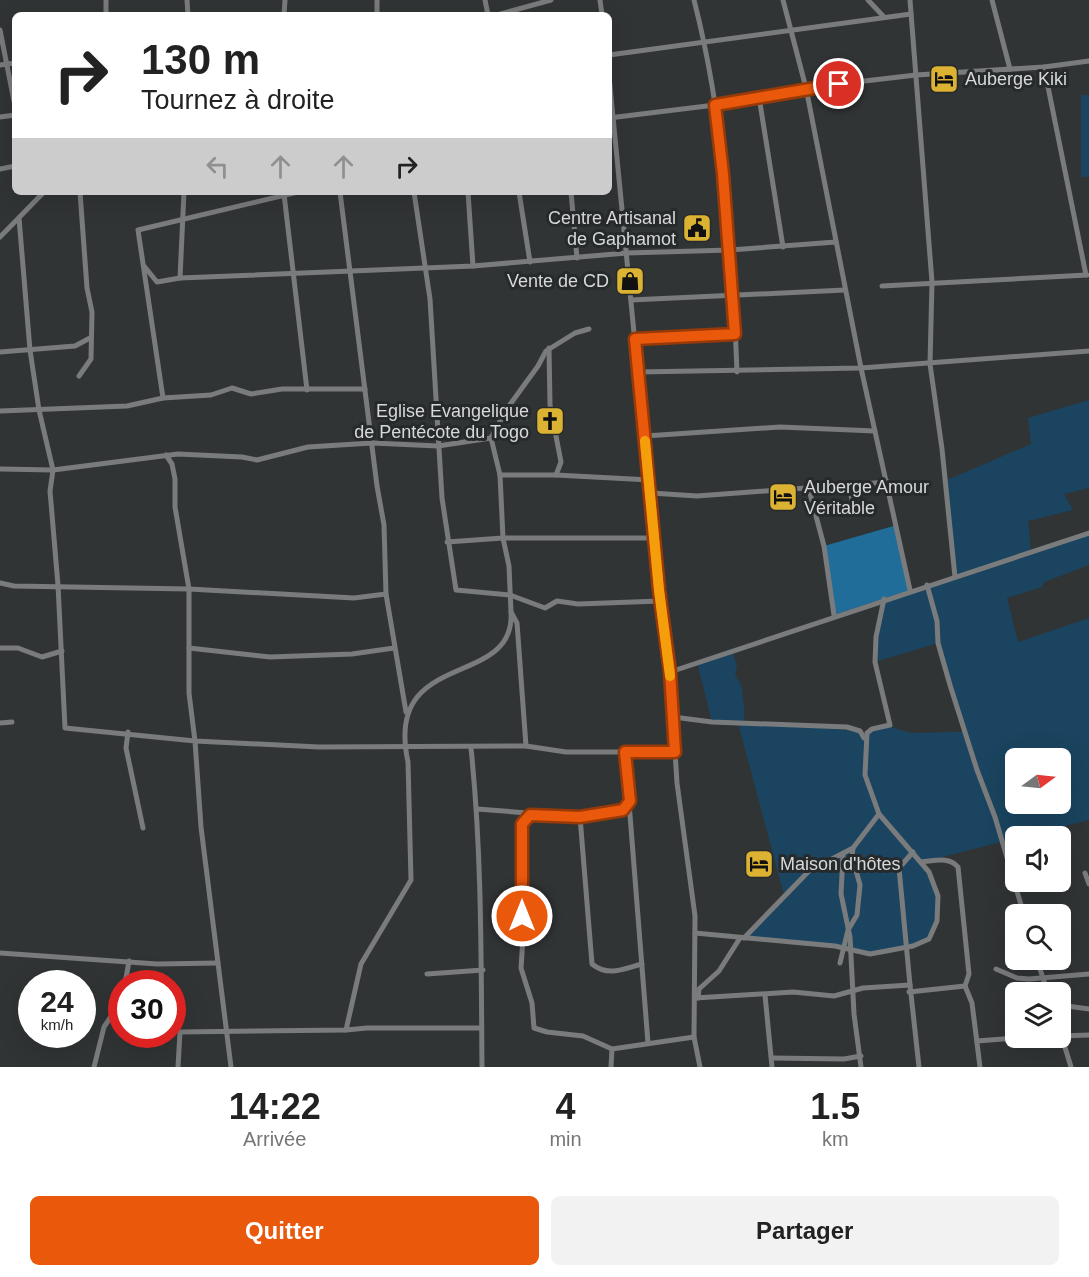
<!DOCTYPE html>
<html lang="fr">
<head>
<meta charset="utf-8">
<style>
  body { margin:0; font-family:Helvetica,sans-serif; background:#f2f2f2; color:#222; height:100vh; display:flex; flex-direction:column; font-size:22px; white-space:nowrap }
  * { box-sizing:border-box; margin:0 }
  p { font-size:20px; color:#767676 }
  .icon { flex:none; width:33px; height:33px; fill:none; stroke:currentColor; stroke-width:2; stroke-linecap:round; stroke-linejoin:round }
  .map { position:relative; height:1067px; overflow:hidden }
  .drawer { display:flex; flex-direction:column; background:#fff; flex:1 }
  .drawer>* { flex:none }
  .banner { position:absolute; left:12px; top:12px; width:600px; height:183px; border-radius:9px; box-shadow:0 6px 24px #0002; background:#fff; color:#222; overflow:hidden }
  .needle { width:39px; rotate:75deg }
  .buttons { position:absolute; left:1005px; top:748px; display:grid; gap:12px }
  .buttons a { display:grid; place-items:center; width:66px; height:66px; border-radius:9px; background:#fff; box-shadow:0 6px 24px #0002; font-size:30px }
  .speed { position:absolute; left:18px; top:970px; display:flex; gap:12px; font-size:30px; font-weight:700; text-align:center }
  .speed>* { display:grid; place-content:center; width:78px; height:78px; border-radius:50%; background:#fff; box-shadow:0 6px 24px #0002; line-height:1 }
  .speed small { font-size:15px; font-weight:400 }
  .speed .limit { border:9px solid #d22; background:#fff; color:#111 }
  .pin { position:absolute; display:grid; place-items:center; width:51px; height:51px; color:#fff; margin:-26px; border:3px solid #fff; border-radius:50%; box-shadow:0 2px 6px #0007 }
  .me { position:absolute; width:66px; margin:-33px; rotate:0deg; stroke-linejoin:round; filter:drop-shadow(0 0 4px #0008) }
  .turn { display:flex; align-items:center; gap:21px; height:126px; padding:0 30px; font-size:27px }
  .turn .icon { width:78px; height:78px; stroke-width:2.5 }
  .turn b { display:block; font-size:42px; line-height:51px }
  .lanes { display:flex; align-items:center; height:57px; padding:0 30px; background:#0003; justify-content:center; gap:30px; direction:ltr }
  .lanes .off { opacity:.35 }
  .eta { display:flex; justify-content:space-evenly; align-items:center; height:102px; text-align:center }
  .eta b { font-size:36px; font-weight:700; line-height:42px }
  .button { display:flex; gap:12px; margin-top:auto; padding:12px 30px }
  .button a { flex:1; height:69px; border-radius:9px; background:#ea580c; color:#fff; font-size:24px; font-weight:700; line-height:69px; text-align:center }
  .button a+a { background:#f2f2f2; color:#222 }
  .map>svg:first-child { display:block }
  .green { fill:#1a445f; fill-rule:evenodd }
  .forest { fill:#206d99 }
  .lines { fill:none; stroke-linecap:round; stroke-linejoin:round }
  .minor { stroke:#7a7b7c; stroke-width:5 }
  .route-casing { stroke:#983908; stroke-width:15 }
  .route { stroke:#ea580c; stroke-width:10 }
  .slow { stroke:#f59e0b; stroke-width:10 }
  .labels { text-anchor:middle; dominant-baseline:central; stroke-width:6; stroke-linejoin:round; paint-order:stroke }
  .poi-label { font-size:18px; fill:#d6d8d9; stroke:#272a2b; text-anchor:start }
</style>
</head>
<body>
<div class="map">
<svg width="1089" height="1067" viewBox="0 0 1089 1067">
  <rect width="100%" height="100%" fill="#313435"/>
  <!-- green -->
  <g class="green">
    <rect x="1081" y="95" width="8" height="82"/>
    <path d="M1089 400V488L1064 494 1073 510 1028 521 1031 552 1089 534V565L1044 582 1042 587 1007 598 1018 642 1089 618V820L922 862 933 879 939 909 931 935 920 944 870 954 835 946 744 938 784 895 738 723 712 722 697 662 731 649 737 665 735 675 741 685 744 705V722L860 731 864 738C885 713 896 734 917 733 933 732 948 732 965 732L938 643 875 662 884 599 954 576 945 481 1031 444 1028 418ZM1016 759H1060V804H1016Z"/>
  </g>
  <!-- forest -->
  <polygon class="forest" points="897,525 910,590 834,615 824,546"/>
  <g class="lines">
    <!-- minor -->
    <g class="minor">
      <polyline points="106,0 106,15"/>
      <polyline points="187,0 188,15"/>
      <polyline points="485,0 488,15"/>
      <polyline points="600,0 602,15"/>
      <path d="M694 0C725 121 732 247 737 372"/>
      <polyline points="783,0 806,88 861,368 910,590"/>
      <polyline points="868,0 884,17"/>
      <polyline points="910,0 932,282 930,364 942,449 955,577"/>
      <polyline points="992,0 1010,69"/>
      <polyline points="284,15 285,0"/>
      <polyline points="377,15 377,0"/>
      <polyline points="497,15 551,0"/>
      <polyline points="0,30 15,106"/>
      <polyline points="609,55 911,14"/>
      <polyline points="0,65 15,63"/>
      <polyline points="1044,67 1086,275"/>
      <polyline points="609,76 659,590 670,672 677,783 695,916 694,1037 700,1067"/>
      <polyline points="759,97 783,247"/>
      <polyline points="0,117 15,115"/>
      <polyline points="609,118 715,105 856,82 916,75 1044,67 1089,61"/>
      <polyline points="0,169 15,166"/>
      <polyline points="340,192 377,486 384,525 386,594 406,712"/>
      <polyline points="414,192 430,299 442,498 456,590 510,595 545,608 557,601 578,604 660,601"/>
      <polyline points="468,192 473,266"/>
      <polyline points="519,192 530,262"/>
      <polyline points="571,192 577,258"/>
      <polyline points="284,194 307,390"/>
      <polyline points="19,218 30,350 39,410 53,470 50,491 58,585 65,728 195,741 201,827 231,1067"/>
      <polyline points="0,237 44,192"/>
      <polyline points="144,266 157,282 180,278 473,266 627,253 730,250 836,242"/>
      <polyline points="180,278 184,192"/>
      <polyline points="882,286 1087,275"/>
      <polyline points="631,300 845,290"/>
      <polyline points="635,339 735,334"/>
      <polyline points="549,348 550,405 561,462 556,475"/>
      <polyline points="0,352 75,346 90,338"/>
      <polyline points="638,372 861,368 1089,351"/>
      <polyline points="79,376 91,359 92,312 87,288 80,192"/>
      <polyline points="163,398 138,230 298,192"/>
      <polyline points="0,411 127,406 163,398 211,395 232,388 251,394 282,389 365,389"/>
      <polyline points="645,436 780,427 875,431"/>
      <polyline points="166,455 172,464 175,479 175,507 189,589 189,693 195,741 319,747 526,746 566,752 675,752"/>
      <polyline points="0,469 53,470 178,454 242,457 257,460 308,447 372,443 438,446 491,438"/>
      <polyline points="500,475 556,475 650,480"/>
      <polyline points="850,484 853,512"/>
      <polyline points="808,486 824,546 834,615"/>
      <polyline points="651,493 697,496 888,482"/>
      <polyline points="447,542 503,538 655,538"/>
      <polyline points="0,583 14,586 189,589 354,598 386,594"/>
      <polyline points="927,585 937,621 938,643 950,685 977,770 995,817 1024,915"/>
      <polyline points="0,648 18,648 42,657 62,651"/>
      <polyline points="189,648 270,657 352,654 394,648"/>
      <polyline points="670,672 1089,533"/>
      <polyline points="673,717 712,722 847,727 860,731 864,738"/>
      <polyline points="0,723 12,722"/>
      <polyline points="128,732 126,748 143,828"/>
      <polyline points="526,746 517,623 511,612 509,566 503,538 500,475 491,438 506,410 538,366 546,351 575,333 589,329"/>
      <path d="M471 748C482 854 481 960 482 1067"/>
      <polyline points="625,752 648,1043"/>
      <polyline points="477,809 580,817 623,810 630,801"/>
      <polyline points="530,815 522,824 524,923 521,968 532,1003 534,1028 547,1032 583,1036 612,1049 694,1037"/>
      <path d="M580 817 592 964C608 977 623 969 642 964"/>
      <polyline points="843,855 841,894 850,937 854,1014 861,1067"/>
      <path d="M921 862C934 861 949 856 958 867L969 974 965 986 972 1003 980 1067"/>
      <polyline points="1085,873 1089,884"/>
      <polyline points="695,933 835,946 870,954 913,946 929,939 937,921 938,896 929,872 879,814 865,775 867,733 872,729 890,725 875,662 876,637 884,599"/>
      <polyline points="744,938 809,871 853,848 879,814"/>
      <polyline points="0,953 157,964 218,963"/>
      <polyline points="1037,960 1048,993"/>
      <polyline points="840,963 848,930 857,915 860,885 852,856 853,848"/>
      <polyline points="996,969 1017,978 1029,979 1089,974"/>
      <polyline points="427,974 483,970"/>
      <polyline points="125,984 129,961"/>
      <polyline points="910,985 899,868 913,852"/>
      <polyline points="909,992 965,986"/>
      <polyline points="765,995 772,1067"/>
      <polyline points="695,998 793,992 834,996 863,988 910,985 919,1067"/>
      <polyline points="698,998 699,989 719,971 740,938"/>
      <polyline points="1060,1005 1089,1009"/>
      <path d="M346 1030 361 964 411 880 408 762C383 647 516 690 511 612"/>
      <polyline points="1060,1031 1071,1067"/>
      <polyline points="1060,1036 1089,1035"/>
      <polyline points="977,1041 1016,1038"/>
      <polyline points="772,1058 844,1059 861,1056"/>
      <polyline points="94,1067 104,1027 122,1000"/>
      <polyline points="178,1067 180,1032 346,1030 367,1028 481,1028"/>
      <polyline points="611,1067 612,1049"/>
    </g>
  </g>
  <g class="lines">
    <!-- route casing -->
    <g class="route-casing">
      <polyline id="route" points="522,916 522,824 530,815 580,817 623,810 630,801 625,752 675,752 670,672 659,590 635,339 735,334 723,174 715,105 839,84"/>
    </g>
    <!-- route -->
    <use href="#route" class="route"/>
    <!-- slow -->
    <polyline class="slow" points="645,441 659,590 670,676"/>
  </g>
  <!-- icons -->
  <defs>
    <g id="hotel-square" transform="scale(1.5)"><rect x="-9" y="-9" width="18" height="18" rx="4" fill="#dcb233" stroke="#272a2b"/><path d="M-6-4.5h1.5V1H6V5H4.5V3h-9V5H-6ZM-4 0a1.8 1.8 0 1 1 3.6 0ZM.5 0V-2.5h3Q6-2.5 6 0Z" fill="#111"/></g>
    <g id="civic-square" transform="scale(1.5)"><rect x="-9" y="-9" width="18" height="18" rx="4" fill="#dcb233" stroke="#272a2b"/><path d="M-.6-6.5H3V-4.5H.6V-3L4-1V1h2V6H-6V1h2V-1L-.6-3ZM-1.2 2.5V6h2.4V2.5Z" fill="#111"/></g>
    <g id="shop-square" transform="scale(1.5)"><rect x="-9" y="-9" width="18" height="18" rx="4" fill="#dcb233" stroke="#272a2b"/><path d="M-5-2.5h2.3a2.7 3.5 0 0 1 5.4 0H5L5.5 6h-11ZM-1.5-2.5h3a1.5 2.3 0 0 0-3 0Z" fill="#111"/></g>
    <g id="church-square" transform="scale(1.5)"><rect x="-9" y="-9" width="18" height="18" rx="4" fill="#dcb233" stroke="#272a2b"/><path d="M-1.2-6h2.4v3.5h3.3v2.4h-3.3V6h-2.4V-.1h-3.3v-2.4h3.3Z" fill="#111"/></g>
  </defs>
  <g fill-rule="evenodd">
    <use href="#hotel-square" x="944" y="79"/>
    <use href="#civic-square" x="697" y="228"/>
    <use href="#shop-square" x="630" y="281"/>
    <use href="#church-square" x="550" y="421"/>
    <use href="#hotel-square" x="783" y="497"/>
    <use href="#hotel-square" x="759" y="864"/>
  </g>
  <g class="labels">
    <!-- poi labels -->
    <g class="poi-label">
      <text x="965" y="79">Auberge Kiki</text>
      <text x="676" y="218" text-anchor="end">Centre Artisanal<tspan x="676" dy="21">de Gaphamot</tspan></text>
      <text x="609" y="281" text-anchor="end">Vente de CD</text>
      <text x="529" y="411" text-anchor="end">Eglise Evangelique<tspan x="529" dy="21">de Pentécote du Togo</tspan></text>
      <text x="804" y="487">Auberge Amour<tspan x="804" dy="21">Véritable</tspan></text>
      <text x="780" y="864">Maison d'hôtes</text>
    </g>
  </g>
</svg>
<div class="buttons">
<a><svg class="needle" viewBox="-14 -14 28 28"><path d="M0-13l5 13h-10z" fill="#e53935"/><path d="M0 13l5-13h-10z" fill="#767676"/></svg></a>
<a><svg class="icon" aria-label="sound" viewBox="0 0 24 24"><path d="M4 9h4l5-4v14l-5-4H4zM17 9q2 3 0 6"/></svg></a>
<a><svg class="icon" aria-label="search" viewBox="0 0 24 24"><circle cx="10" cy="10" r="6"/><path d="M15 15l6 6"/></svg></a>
<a><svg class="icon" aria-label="layers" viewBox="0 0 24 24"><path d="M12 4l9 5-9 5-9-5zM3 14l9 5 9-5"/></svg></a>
</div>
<div class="speed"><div>24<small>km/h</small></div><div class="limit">30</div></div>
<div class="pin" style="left:839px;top:84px;background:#d93025"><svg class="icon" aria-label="arrive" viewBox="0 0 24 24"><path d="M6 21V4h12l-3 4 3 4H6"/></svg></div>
<svg class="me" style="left:522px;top:916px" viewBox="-20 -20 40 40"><circle r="17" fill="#ea580c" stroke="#fff" stroke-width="3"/><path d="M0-11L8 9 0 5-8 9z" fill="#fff"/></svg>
<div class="banner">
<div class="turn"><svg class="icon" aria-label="right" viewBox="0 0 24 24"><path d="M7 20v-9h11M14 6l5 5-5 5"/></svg><div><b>130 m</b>Tournez à droite</div></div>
<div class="lanes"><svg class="icon off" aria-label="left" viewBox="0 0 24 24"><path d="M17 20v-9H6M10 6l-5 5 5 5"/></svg><svg class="icon off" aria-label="ahead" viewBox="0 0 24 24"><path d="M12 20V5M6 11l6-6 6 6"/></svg><svg class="icon off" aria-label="ahead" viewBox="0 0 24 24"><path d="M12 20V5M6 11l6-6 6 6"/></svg><svg class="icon" aria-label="right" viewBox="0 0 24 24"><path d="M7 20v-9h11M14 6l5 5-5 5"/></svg></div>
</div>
</div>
<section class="drawer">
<div class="eta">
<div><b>14:22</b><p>Arrivée</p></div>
<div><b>4</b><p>min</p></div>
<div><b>1.5</b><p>km</p></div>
</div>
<div class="button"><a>Quitter</a><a>Partager</a></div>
</section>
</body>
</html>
